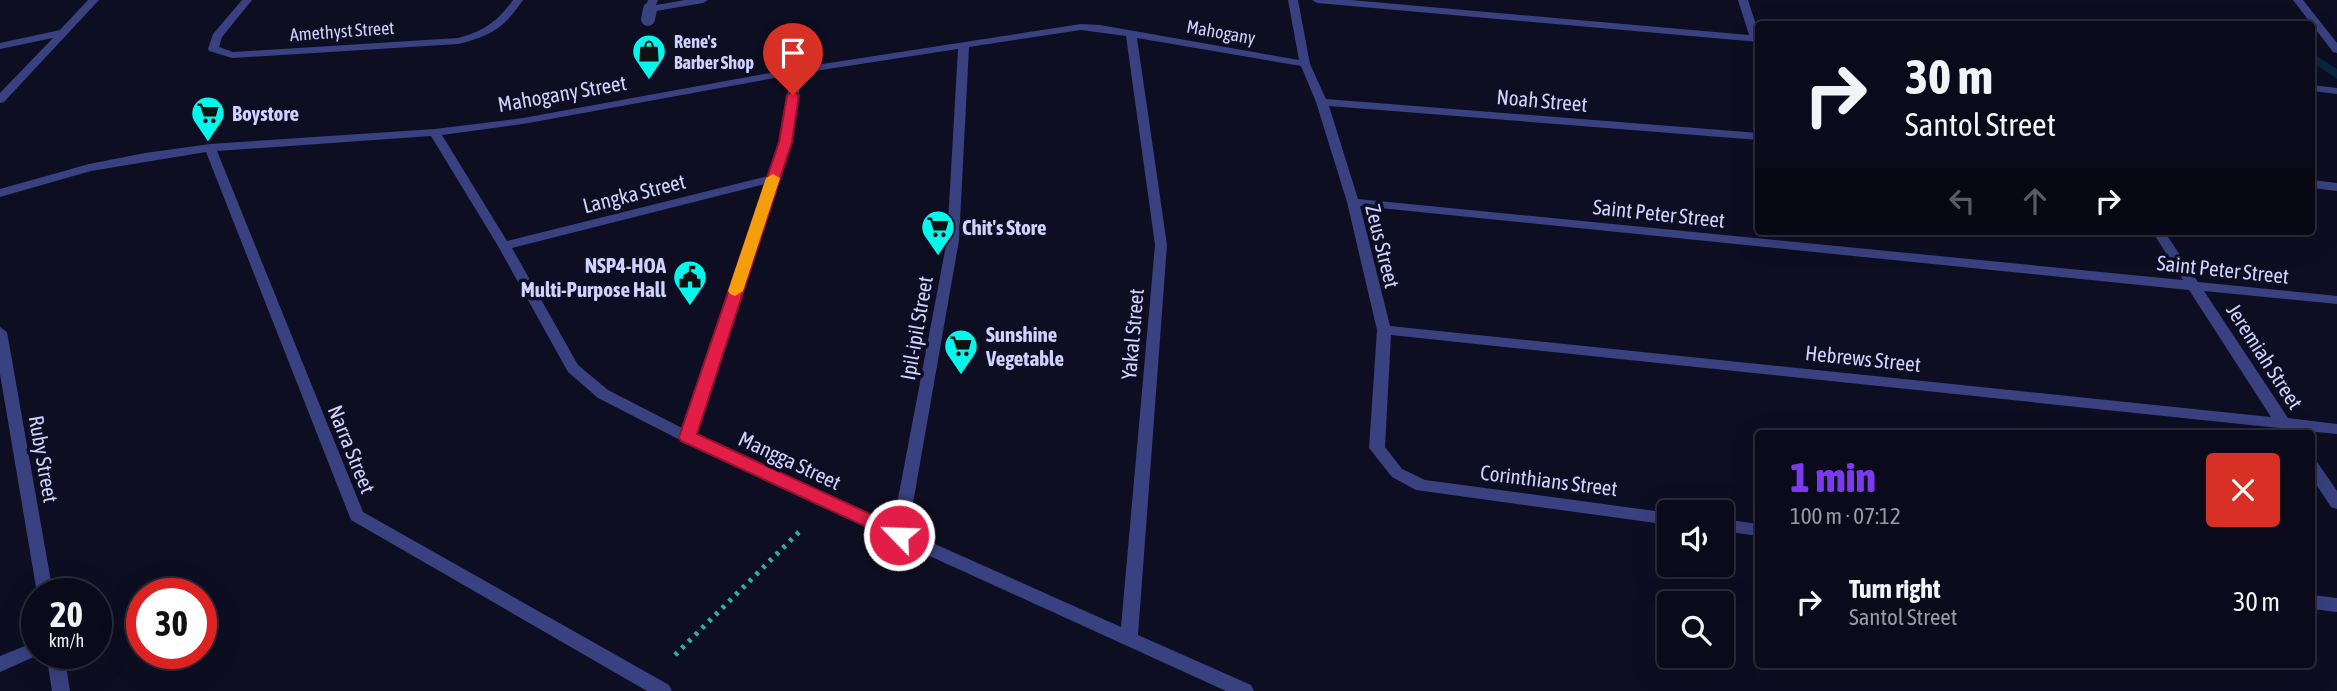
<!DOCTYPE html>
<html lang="en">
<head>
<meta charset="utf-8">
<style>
  body { margin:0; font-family:"Asap Condensed",sans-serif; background:#181827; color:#f1f3f6; height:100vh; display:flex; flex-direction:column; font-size:26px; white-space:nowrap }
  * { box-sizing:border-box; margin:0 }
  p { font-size:23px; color:#999aa2 }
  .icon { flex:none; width:38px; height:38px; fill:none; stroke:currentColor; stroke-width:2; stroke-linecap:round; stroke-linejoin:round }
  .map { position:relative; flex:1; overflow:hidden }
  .panel { position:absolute; left:1755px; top:430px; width:560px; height:238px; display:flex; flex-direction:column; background:#0a0a1a; border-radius:7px; box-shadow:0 7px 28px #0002,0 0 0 2px #2a2b39 }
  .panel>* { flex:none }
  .banner { position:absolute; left:1755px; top:21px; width:560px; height:214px; border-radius:7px; box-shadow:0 7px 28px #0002,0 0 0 2px #2a2b39; background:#0a0a1a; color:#f1f3f6; overflow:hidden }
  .fabs { position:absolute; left:1657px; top:500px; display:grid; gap:14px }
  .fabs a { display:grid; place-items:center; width:77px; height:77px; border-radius:7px; background:#0a0a1a; box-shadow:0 7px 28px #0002,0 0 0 2px #2a2b39; font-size:35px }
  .speed { position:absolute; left:21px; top:578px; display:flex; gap:14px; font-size:35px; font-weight:700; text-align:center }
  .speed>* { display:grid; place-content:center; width:91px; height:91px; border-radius:50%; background:#0a0a1a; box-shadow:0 7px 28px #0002,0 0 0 2px #2a2b39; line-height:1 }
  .speed small { font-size:18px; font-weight:400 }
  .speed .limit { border:10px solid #d22; background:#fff; color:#111 }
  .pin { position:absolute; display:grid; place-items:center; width:60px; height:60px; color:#fff; margin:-72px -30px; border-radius:50% 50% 50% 0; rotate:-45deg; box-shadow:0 0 7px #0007 }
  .pin .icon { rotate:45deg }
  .me { position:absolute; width:77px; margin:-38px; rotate:294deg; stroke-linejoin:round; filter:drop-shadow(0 0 5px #0008) }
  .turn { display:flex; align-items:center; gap:24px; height:147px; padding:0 35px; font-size:32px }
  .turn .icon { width:91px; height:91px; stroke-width:2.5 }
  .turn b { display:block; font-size:49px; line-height:60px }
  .lanes { display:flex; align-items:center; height:66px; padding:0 35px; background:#0003; justify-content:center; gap:35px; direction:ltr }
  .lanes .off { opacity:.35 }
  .round { display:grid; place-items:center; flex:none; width:74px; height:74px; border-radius:7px; background:#181827 }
  .summary { display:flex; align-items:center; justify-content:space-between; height:119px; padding:0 35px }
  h1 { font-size:42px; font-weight:800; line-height:52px; color:#7c3aed }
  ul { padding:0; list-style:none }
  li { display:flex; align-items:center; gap:21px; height:105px; padding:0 35px }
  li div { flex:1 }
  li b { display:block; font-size:26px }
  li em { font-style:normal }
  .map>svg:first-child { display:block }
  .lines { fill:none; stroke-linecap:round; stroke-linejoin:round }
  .stream { fill:#0a253f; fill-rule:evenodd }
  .path { stroke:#2fb396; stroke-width:5; stroke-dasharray:3.5 6; stroke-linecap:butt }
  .lane { stroke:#394181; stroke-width:14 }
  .street { fill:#394181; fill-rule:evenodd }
  .route { fill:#e11d48; stroke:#92132f; stroke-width:2 }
  .slow { fill:#f59e0b }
  .labels { text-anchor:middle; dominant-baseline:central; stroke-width:7; stroke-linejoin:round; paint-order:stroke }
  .far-street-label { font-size:18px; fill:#cfd1ff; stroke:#0e0e22 }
  .far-poi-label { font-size:18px; font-weight:bold; fill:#cfd1ff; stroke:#0e0e22; text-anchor:start }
  .street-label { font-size:21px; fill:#cfd1ff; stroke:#0e0e22 }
  .poi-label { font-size:21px; font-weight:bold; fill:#cfd1ff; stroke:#0e0e22; text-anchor:start }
</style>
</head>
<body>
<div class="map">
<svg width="2337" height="691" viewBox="0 0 2337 691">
  <rect width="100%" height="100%" fill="#0e0e22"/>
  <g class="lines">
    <!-- stream -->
    <polygon class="stream" points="2312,53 2337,69 2337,79 2312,62"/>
    <!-- path -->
    <polyline class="path" points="675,655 801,530"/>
    <!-- lane -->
    <polyline class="lane" points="648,19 650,9"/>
    <!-- street -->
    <g class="street">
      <polygon points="88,0 99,0 4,102 0,103 0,93 53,38 0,49 0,43 60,30"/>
      <path d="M242 0H252L222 37 219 47 233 52 458 38C483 32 498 21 513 0H523C504 28 491 36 458 44L232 58 209 51 208 49 213 34Z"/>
      <polygon points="648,0 658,0 656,5 685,0 708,0 703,3 650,12 645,9"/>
      <path d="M1288 0H1298L1310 64 1326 99 1759 133V140L1329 106 1358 199 2183 280 2152 231H2164L2198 282 2337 296V304L2204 291 2288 418 2337 424V434L2295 430 2298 434H2282L2279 428 1391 335 1385 447 1402 469 1425 480 1670 513V525L1416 490 1392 477 1369 448 1377 330 1347 202 1316 102 1301 66 1137 38 1167 245 1138 635 1251 685 1254 691H1226L822 507 682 441 598 398 568 372 498 246 431 136 217 151 363 512 669 685 672 691H647L351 520 206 152 91 171 0 197V189L89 164 145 153 210 144 435 129 523 118 797 68 1081 24 1100 25 1299 60ZM1081 30 1126 36 1155 245 1121 627 908 532 959 240 969 47ZM958 49 947 240 893 525 695 435 791 142 802 73ZM791 75 779 142 768 176 507 241 442 135 523 124ZM765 184 682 428 608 390 578 365 512 248ZM1360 206 2189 290 2271 417 1390 326Z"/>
      <polygon points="1312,0 1351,0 1749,35 1738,0 1748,0 1759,34 1759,42 1317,3"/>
      <polygon points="2293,0 2303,0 2337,43 2337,53 2333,52"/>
      <polygon points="2312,85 2337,88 2337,94 2312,91"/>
      <polygon points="2312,180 2337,183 2337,191 2312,188"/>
      <polygon points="0,327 7,332 53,593 37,593 0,374"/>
      <polygon points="2312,460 2317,462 2337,491 2337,509 2331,507 2312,478"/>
      <polygon points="1722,519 1759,524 1759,536 1722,531"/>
      <polygon points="2312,595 2337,598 2337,612 2312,609"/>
      <polygon points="37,641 37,653 43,653 0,672 0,656"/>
      <polygon points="46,653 64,653 70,691 52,691"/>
    </g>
  </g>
  <!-- route -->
  <polygon class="route" points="793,91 799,95 792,142 697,434 905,530 908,535 905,540 899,542 681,441 679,437 779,142 787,95"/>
  <!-- slow -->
  <polygon class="slow" points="773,174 780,178 743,291 735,296 730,294 728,291 766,178"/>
  <!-- icons -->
  <defs>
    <g id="shop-pin" transform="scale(1.75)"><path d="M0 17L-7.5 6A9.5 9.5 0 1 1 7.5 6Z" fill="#02f8ea" stroke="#0e0e22"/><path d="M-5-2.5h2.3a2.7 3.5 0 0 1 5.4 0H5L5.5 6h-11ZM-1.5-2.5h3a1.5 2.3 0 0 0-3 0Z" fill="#111"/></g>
    <g id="supermarket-pin" transform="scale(1.75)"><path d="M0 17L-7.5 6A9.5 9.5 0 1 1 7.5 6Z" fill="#02f8ea" stroke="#0e0e22"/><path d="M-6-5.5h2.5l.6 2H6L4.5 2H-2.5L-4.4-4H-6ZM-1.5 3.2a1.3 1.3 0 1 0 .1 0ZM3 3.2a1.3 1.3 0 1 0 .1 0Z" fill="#111"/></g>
    <g id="civic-pin" transform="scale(1.75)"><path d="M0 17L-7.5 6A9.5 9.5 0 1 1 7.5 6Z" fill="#02f8ea" stroke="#0e0e22"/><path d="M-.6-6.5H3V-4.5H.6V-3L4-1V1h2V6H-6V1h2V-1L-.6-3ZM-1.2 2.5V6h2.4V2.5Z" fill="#111"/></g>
  </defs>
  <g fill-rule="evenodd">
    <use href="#shop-pin" x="649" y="51"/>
    <use href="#supermarket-pin" x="208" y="113"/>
    <use href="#supermarket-pin" x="938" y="227"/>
    <use href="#civic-pin" x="690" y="277"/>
    <use href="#supermarket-pin" x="961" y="346"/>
  </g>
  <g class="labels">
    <!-- far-street labels -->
    <g class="far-street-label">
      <text transform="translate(342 31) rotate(-4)">Amethyst Street</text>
      <text transform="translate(1221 32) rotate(10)">Mahogany</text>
    </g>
    <!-- far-poi labels -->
    <g class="far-poi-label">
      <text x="674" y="41">Rene's<tspan x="674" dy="21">Barber Shop</tspan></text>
    </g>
    <!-- street labels -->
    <g class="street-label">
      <text transform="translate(562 93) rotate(-10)">Mahogany Street</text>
      <text transform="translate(1542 100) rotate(5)">Noah Street</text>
      <text transform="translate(634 193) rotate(-14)">Langka Street</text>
      <text transform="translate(1659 213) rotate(6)">Saint Peter Street</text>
      <text transform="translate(1383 246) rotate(76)">Zeus Street</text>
      <text transform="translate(2223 269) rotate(6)">Saint Peter Street</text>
      <text transform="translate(916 328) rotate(-80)">Ipil-ipil Street</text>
      <text transform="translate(1132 334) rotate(-85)">Yakal Street</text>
      <text transform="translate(2265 356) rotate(57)">Jeremiah Street</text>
      <text transform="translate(1863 358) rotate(6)">Hebrews Street</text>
      <text transform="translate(352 449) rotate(68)">Narra Street</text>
      <text transform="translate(44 459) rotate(80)">Ruby Street</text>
      <text transform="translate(790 460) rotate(25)">Mangga Street</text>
      <text transform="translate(1549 480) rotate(7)">Corinthians Street</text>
    </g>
    <!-- poi labels -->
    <g class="poi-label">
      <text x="232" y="113">Boystore</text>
      <text x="962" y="227">Chit's Store</text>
      <text x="666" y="265" text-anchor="end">NSP4-HOA<tspan x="666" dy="24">Multi-Purpose Hall</tspan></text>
      <text x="986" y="334">Sunshine<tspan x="986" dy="24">Vegetable</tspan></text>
    </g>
  </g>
</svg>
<div class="fabs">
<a><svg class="icon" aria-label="sound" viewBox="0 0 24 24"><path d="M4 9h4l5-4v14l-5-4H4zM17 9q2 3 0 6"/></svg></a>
<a><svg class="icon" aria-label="search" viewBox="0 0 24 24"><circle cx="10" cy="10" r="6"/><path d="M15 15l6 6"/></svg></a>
</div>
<div class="speed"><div>20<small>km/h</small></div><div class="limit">30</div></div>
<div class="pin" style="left:793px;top:95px;background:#d93025"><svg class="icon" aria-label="arrive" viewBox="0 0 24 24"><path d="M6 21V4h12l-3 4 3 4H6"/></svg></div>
<svg class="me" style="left:899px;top:535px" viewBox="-20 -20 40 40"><circle r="17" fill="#e11d48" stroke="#fff" stroke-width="3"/><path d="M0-11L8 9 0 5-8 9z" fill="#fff"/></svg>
<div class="banner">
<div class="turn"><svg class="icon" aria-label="right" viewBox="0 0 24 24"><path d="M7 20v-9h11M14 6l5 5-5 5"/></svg><div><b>30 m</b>Santol Street</div></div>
<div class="lanes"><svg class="icon off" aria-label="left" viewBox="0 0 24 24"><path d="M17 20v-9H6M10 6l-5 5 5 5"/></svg><svg class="icon off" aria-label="ahead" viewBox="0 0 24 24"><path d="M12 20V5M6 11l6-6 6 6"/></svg><svg class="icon" aria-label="right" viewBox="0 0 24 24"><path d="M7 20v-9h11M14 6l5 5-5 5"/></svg></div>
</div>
<section class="panel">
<div class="summary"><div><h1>1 min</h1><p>100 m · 07:12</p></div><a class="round" style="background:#d93025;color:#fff"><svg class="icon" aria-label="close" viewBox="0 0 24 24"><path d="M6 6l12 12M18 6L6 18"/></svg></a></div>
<ul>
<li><svg class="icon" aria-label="right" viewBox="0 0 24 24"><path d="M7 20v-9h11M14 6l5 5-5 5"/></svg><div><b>Turn right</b><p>Santol Street</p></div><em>30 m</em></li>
</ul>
</section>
</div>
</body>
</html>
